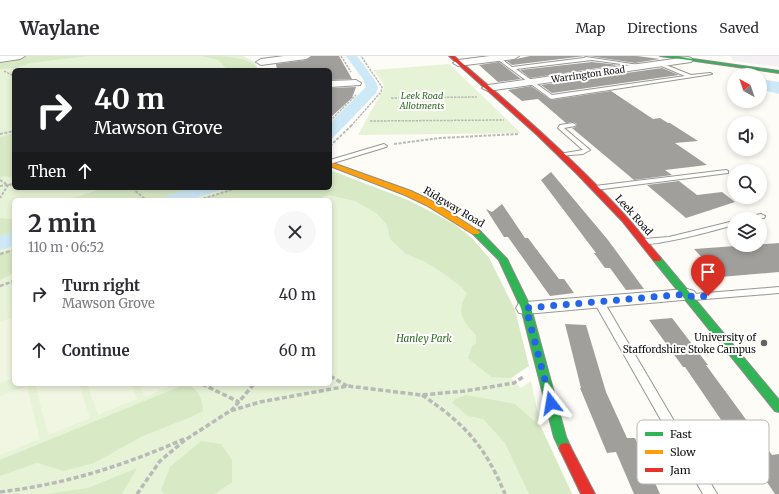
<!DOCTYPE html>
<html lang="en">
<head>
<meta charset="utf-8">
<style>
  body { margin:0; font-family:Merriweather,serif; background:#f7f7f7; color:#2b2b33; height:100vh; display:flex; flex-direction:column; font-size:15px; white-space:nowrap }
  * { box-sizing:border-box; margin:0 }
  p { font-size:13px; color:#7c7c81 }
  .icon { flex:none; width:22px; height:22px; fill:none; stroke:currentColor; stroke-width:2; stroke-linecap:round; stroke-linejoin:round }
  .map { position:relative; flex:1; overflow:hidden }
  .details { position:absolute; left:12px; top:142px; width:320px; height:188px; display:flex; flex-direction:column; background:#fff; border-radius:6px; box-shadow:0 2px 6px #0003 }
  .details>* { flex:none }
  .hud { position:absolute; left:12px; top:12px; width:320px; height:122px; border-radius:6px; box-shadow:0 2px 6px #0003; background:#202124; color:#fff; overflow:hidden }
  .needle { width:26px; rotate:320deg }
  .controls { position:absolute; left:727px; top:12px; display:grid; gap:8px }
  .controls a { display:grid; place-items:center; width:40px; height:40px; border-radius:50%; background:#fff; box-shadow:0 2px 6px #0003; font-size:20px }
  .pin { position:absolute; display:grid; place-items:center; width:34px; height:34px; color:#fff; margin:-41px -17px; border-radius:50% 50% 50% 0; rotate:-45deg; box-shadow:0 0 4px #0007 }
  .pin .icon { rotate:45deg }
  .me { position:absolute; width:44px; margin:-22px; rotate:346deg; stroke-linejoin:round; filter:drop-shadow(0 0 3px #0008) }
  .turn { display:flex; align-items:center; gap:14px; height:84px; padding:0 16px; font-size:18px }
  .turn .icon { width:52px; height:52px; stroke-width:2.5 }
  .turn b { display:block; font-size:28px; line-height:34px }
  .then { display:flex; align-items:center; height:38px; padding:0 16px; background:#0003; gap:8px; font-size:15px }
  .round { display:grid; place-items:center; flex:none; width:42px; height:42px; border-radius:21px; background:#f7f7f7 }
  .headline { display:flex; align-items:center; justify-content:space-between; height:68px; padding:0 16px }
  h1 { font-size:24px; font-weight:700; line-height:30px }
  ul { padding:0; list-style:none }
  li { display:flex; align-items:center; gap:12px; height:56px; padding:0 16px }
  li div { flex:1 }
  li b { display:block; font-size:15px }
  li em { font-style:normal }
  header { display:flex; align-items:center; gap:24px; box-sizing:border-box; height:56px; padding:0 20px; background:#fff; border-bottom:1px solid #e1e1e2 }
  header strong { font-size:19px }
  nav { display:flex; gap:22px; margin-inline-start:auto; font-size:14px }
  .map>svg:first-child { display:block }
  .industrial { fill:#f5f0f3 }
  .green { fill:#e7f3d7; fill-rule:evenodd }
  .forest { fill:#d8eac5 }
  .pitch { fill:#f0f6e1 }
  .water { fill:#cde8f7 }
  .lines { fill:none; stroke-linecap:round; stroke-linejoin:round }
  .river { fill:#cde8f7; fill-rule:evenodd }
  .building { fill:#a19f9c }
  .lane-casing { stroke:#979795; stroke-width:2 }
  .street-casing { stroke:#979795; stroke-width:2 }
  .fast-casing { stroke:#8e8d8b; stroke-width:2 }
  .slow-casing { stroke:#8e8d8b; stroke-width:2 }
  .jam-casing { stroke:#8e8d8b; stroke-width:2 }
  .path-far3 { stroke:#b9b9b8; stroke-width:1.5; stroke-dasharray:2.5 1; stroke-linecap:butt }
  .path-far2 { stroke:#b9b9b8; stroke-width:2; stroke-dasharray:3 1.5; stroke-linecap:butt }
  .path-far1 { stroke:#b9b9b8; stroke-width:2.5; stroke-dasharray:4 2; stroke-linecap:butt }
  .path { stroke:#b9b9b8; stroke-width:3.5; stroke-dasharray:5 2.5; stroke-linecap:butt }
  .lane { fill:#fffffe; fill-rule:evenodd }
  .street { fill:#fffffe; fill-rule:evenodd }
  .fast { fill:#30b455; fill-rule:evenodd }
  .slow { fill:#ff9f0a; fill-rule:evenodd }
  .jam { fill:#e5322d; fill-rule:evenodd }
  .route { stroke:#2563eb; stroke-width:7; stroke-dasharray:0 12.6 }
  .poi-dot { fill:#646362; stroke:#fff; stroke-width:1.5 }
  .labels { text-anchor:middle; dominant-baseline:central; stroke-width:4; stroke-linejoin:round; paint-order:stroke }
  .far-street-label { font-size:9px; fill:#111; stroke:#fff }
  .far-park-label { font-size:9px; font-style:italic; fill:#2f6b1f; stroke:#fff }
  .street-label { font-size:10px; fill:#111; stroke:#fff }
  .poi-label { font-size:10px; fill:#111; stroke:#fff; text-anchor:end }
  .park-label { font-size:10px; font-style:italic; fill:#2f6b1f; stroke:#fff }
  .key { fill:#fff; stroke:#b8b8b8; stroke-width:1 }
  .key-label { font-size:11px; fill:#111 }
</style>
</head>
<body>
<header>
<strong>Waylane</strong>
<nav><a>Map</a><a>Directions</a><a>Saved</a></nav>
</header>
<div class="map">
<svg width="779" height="438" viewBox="0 0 779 438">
  <rect width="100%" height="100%" fill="#fdfcf7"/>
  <!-- industrial -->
  <polygon class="industrial" points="731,0 779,0 779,11 733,5"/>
  <!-- green -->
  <g class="green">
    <path d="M30 0H243L255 6 258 14H14V132H330L382 134 430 155 454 168 489 202 515 254 511 322 521 332 531 325 541 371 572 438H0V4ZM14 144H330V328H14Z"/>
    <polygon points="449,8 521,77 358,79 384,32 383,27 373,14"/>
  </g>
  <!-- forest -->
  <g class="forest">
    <polygon points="30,0 88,0 31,7 15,12 0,13 0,4"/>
    <path d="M202 0C218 0 252 0 258 13L228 14 218 4Z"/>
    <polygon points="14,77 14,122 4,120 0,122 0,81"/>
    <path d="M330 114 408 144 454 168 472 182 489 202 515 254 529 310 511 322 491 321 468 302 472 290 476 287V279C462 264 456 257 467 237L458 228 437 213 423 205 406 198 390 183 387 169 376 157 355 145 328 139 313 144H199L237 132H330Z"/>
    <polygon points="104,132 190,132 156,144 68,144"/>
    <polygon points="0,162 14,163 14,177 0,180"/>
    <polygon points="14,194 14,217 0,224 0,198"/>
    <path d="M186 328C198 332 202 342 203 355L191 361 143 380 94 407 64 415 37 407 0 420V404Z"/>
    <polygon points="466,339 515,348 541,371 572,438 529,438 505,387 483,363 468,360 452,347 455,343"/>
    <polygon points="201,385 221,388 232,404 232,426 215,438 164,438 161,434 170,411"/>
    <polygon points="137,412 122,438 47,438 88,432"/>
  </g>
  <!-- pitch -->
  <g class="pitch">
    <polygon points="14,261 14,322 0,327 0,266"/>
    <polygon points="35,328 79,328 90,362 48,379"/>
    <polygon points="87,328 131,328 137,343 98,359"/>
    <polygon points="139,328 175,328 145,341"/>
    <polygon points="27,330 40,383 0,399 0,340"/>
  </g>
  <!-- water -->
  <g class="water">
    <polygon points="346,0 357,0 376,26 378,32 376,37 330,85 330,67 366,31 363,23"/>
    <polygon points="190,132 227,132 189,144 156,144"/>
    <polygon points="14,177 14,190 0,194 0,180"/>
  </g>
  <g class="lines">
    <!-- river -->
    <polygon class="river" points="760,23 779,26 779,38 760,33"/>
  </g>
  <!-- building -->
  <g class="building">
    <polygon points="312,0 339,0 352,23 330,24 330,14 277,14 276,8 306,4"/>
    <polygon points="530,0 585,0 512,9 507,5"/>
    <polygon points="589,0 637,0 660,3 635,7"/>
    <polygon points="499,6 521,23 498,26 479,9"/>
    <polygon points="592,6 619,9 530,22 520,14"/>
    <polygon points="662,12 679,19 552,37 541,29"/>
    <polygon points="531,30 551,44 611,35 653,63 660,62 668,67 670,67 698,85 675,87 707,109 665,114 672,119 634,124 572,72 576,71 577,68 573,66 566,67 538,43 522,45 508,34"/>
    <polygon points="356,31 352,42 330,62 330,32"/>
    <polygon points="551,116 608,184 644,233 626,234 610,212 605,212 594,197 596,197 541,124"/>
    <polygon points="679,125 697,139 722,136 735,146 686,162 647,129"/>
    <polygon points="502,148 525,182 528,182 559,223 564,223 574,237 550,240 508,181 504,181 486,153 492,156"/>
    <polygon points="779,187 779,216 720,221 694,193"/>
    <polygon points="672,262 708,309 706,309 772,399 779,398 779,438 775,438 746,395 743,396 685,311 683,311 649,264"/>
    <polygon points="565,268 586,269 606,336 627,382 635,382 660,438 634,438 616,396 607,397 580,332 581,332"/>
  </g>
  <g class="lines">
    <!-- lane casing -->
    <g class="lane-casing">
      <g id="lane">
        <polygon points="493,0 498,0 512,11 584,2 586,1 645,10 643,11 592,4 516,13 552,39 685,20 659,9 659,8 661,7 691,19 710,17 712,18 551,43"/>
        <polygon points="573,67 576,69 575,70 564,72 590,94 583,98 559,100 559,98 583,94 558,72 560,69"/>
        <polygon points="384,88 387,90 386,91 330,108 330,104"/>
        <polygon points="726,114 728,115 728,117 595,134 591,132 595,130"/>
        <polygon points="761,158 765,160 764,162 745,163 746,161"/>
        <path d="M734 165V169C719 173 647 194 639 186L643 183 669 181Z"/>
        <polygon points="779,231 779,237 693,244 684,239 689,236 694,238"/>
        <polygon points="599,243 604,246 717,438 703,438 594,246"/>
      </g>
    </g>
    <!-- street casing -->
    <g class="street-casing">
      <g id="street">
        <polygon points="0,0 25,0 20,3 0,6"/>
        <polygon points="284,0 311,0 306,3 261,9 256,6 261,3"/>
        <polygon points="490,0 519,0 514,3 458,10 453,7 458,4"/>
        <polygon points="688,1 691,2 693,4 691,6 488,35 482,32 488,29"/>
        <polygon points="356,24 361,27 360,29 330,31 330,25"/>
        <polygon points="687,233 694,235 697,239 694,243 526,258 519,257 516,252 519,247 526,246"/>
      </g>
    </g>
    <!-- fast casing -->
    <g class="fast-casing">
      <g id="fast">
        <polygon points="660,0 672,0 779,15 779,17"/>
        <polygon points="473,174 479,174 507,203 531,252 566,381 571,392 569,396 565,397 561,396 554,381 521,252 499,204 473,178 472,176"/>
        <polygon points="657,200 660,201 779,344 779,356 775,355 654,205 653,203"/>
      </g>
    </g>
    <!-- slow casing -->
    <g class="slow-casing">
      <polygon id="slow" points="330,106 411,135 432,145 480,176 479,178 473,178 426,149 405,139 330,110"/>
    </g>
    <!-- jam casing -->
    <g class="jam-casing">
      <g id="jam">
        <path d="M449 0H454C512 50 571 100 623 157 636 171 648 187 660 201L661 203 660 205H654L622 165 577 118 536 78Z"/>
        <polygon points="565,387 569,388 595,438 581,438 559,392 561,388"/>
      </g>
    </g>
    <!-- path-far3 -->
    <g class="path-far3">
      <polyline points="341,0 351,16"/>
      <polyline points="4,15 14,20"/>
      <polyline points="391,42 477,41"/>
      <polyline points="330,65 356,39"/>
      <polyline points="370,65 504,64"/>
      <polyline points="351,70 381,36 382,31 361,0"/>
    </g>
    <!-- path-far2 -->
    <g class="path-far2">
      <polyline points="0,78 14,75"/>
      <polyline points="394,88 440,82 518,78"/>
      <polyline points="330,90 352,69"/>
      <polyline points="0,124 8,129 0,142"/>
      <polyline points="0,130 14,128"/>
      <polyline points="132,132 146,144"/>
      <polyline points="199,144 237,132"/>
    </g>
    <!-- path-far1 -->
    <g class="path-far1">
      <polyline points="0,198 14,194"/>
      <polyline points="0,230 14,225"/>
    </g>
    <!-- path -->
    <g class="path">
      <polyline points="330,320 347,330"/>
      <polyline points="202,328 239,346"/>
      <path d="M422 339C465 368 485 390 505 438"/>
      <polyline points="231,355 254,328"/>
      <path d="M0 436C66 428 123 410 184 383"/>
      <polyline points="137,438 160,405 185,384 230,355 260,346 348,330 421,339 465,335 514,327 523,321"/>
    </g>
    <!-- lane -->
    <use href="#lane" class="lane"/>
    <!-- street -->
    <use href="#street" class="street"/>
    <!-- fast -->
    <use href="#fast" class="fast"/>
    <!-- slow -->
    <use href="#slow" class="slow"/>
    <!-- jam -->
    <use href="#jam" class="jam"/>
  </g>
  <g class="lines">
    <!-- route -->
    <polyline class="route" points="551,347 526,252 687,238 693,241 708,240"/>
  </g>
  <!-- markers -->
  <circle class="poi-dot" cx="764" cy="287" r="4"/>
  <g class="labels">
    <!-- far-street labels -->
    <g class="far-street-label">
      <text transform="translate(588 18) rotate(-8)">Warrington Road</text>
    </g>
    <!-- far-park labels -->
    <g class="far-park-label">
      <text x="422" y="39">Leek Road<tspan x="422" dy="10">Allotments</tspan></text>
    </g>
    <!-- street labels -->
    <g class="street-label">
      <text transform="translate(454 151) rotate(31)">Ridgway Road</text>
      <text transform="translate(634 159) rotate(48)">Leek Road</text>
    </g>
    <!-- poi labels -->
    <g class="poi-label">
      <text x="756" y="281">University of<tspan x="756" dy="12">Staffordshire Stoke Campus</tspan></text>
    </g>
    <!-- park labels -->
    <g class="park-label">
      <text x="424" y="282">Hanley Park</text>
    </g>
  </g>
  <!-- legend -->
  <rect x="637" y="364" width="132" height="64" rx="6" class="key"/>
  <rect x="645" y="376" width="18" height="4" fill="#30b455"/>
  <rect x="645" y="394" width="18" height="4" fill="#ff9f0a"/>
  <rect x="645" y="412" width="18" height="4" fill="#e5322d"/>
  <g class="key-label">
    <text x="670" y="382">Fast</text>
    <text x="670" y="400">Slow</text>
    <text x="670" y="418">Jam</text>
  </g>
</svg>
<div class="controls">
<a><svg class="needle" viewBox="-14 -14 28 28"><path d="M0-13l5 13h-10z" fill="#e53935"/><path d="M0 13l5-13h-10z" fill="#7c7c81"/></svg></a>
<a><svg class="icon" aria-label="sound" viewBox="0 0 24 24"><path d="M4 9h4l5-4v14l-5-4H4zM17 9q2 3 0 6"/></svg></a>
<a><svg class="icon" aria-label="search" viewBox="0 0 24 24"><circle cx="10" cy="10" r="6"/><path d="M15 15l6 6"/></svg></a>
<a><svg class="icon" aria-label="layers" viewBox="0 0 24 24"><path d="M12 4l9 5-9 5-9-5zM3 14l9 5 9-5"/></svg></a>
</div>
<div class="pin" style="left:708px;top:240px;background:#d93025"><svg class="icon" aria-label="arrive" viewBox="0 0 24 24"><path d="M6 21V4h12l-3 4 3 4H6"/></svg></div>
<svg class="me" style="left:551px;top:347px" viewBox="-20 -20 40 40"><path d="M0-17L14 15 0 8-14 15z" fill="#2563eb" stroke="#fff" stroke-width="4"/></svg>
<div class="hud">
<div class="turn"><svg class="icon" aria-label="right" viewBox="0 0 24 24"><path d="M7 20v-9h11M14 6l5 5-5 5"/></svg><div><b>40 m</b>Mawson Grove</div></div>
<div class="then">Then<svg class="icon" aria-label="ahead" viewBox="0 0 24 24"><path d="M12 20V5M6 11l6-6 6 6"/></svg></div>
</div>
<section class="details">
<div class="headline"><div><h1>2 min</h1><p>110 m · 06:52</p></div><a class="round"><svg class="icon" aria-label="close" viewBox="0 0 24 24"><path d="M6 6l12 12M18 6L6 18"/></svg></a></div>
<ul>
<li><svg class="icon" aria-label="right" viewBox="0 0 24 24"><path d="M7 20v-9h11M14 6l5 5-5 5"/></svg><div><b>Turn right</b><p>Mawson Grove</p></div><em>40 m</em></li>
<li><svg class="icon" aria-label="ahead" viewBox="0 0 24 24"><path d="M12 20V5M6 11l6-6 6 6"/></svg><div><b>Continue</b></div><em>60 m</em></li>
</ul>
</section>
</div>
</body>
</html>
